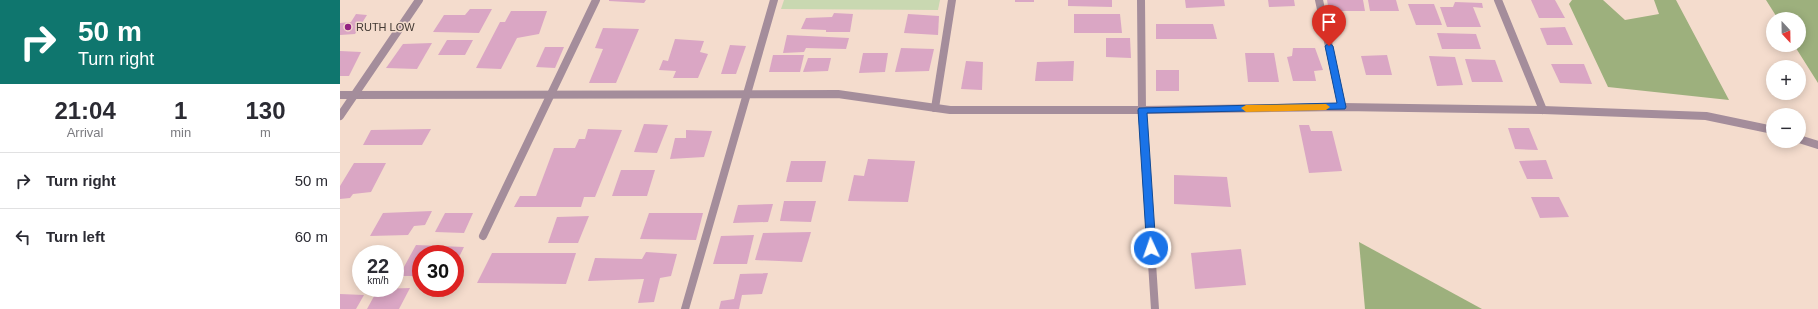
<!DOCTYPE html>
<html lang="en">
<head>
<meta charset="utf-8">
<style>
  body { margin:0; font-family:Arial,sans-serif; background:#f7f7f7; color:#2b2b33; height:100vh; display:flex; flex-direction:column; font-size:15px; white-space:nowrap }
  * { box-sizing:border-box; margin:0 }
  p { font-size:13px; color:#7c7c81 }
  .icon { flex:none; width:22px; height:22px; fill:none; stroke:currentColor; stroke-width:2; stroke-linecap:round; stroke-linejoin:round }
  .map { position:relative; flex:1; overflow:hidden }
  .sheet { display:flex; flex-direction:column; background:#fff; width:340px }
  .sheet>* { flex:none }
  .guide { background:#0f766e; color:#fff; overflow:hidden }
  .needle { width:26px; rotate:158deg }
  .tools { position:absolute; left:1426px; top:12px; display:grid; gap:8px }
  .tools a { display:grid; place-items:center; width:40px; height:40px; border-radius:50%; background:#fff; box-shadow:0 2px 10px #0003; font-size:20px }
  .speed { position:absolute; left:12px; top:245px; display:flex; gap:8px; font-size:20px; font-weight:700; text-align:center }
  .speed>* { display:grid; place-content:center; width:52px; height:52px; border-radius:50%; background:#fff; box-shadow:0 2px 10px #0003; line-height:1 }
  .speed small { font-size:10px; font-weight:400 }
  .speed .limit { border:6px solid #d22; background:#fff; color:#111 }
  .pin { position:absolute; display:grid; place-items:center; width:34px; height:34px; color:#fff; margin:-41px -17px; border-radius:50% 50% 50% 0; rotate:-45deg; box-shadow:0 0 4px #0007 }
  .pin .icon { rotate:45deg }
  .me { position:absolute; width:44px; margin:-22px; rotate:357deg; stroke-linejoin:round; filter:drop-shadow(0 0 3px #0008) }
  .turn { display:flex; align-items:center; gap:14px; height:84px; padding:0 12px; font-size:18px }
  .turn .icon { width:52px; height:52px; stroke-width:2.5 }
  .turn b { display:block; font-size:28px; line-height:34px }
  .eta { display:flex; justify-content:space-evenly; align-items:center; height:68px; text-align:center }
  .eta b { font-size:24px; font-weight:800; line-height:28px }
  ul { padding:0; list-style:none }
  li { display:flex; align-items:center; gap:12px; height:56px; padding:0 12px; border-top:1px solid #e1e1e2 }
  li div { flex:1 }
  li b { display:block; font-size:15px }
  li em { font-style:normal }
  main { display:flex; flex:1; min-height:0 }
  .map>svg:first-child { display:block }
  .green { fill:#c9d8b1 }
  .forest { fill:#9db07d }
  .building { fill:#daa6c4 }
  .lines { fill:none; stroke-linecap:round; stroke-linejoin:round }
  .street { stroke:#a48d9b; stroke-width:8 }
  .route { fill:#1a73e8; stroke:#114b97 }
  .slow { fill:#f59e0b }
  .poi-dot { fill:#932282; stroke:#f4dccd; stroke-width:1.5 }
  .labels { text-anchor:middle; dominant-baseline:central; stroke-width:3; stroke-linejoin:round; paint-order:stroke }
  .poi-label { font-size:11px; fill:#423933; stroke:#f4dccd; text-anchor:start }
</style>
</head>
<body>
<main>
<section class="sheet">
<div class="guide">
<div class="turn"><svg class="icon" aria-label="right" viewBox="0 0 24 24"><path d="M7 20v-9h11M14 6l5 5-5 5"/></svg><div><b>50 m</b>Turn right</div></div>
</div>
<div class="eta">
<div><b>21:04</b><p>Arrival</p></div>
<div><b>1</b><p>min</p></div>
<div><b>130</b><p>m</p></div>
</div>
<ul>
<li><svg class="icon" aria-label="right" viewBox="0 0 24 24"><path d="M7 20v-9h11M14 6l5 5-5 5"/></svg><div><b>Turn right</b></div><em>50 m</em></li>
<li><svg class="icon" aria-label="left" viewBox="0 0 24 24"><path d="M17 20v-9H6M10 6l-5 5 5 5"/></svg><div><b>Turn left</b></div><em>60 m</em></li>
</ul>
</section>
<div class="map">
<svg width="1478" height="309" viewBox="0 0 1478 309">
  <rect width="100%" height="100%" fill="#f4dccd"/>
  <!-- green -->
  <polygon class="green" points="444,0 600,0 598,10 441,9"/>
  <!-- forest -->
  <g class="forest">
    <polygon points="1232,0 1263,0 1285,20 1319,14 1314,0 1336,0 1389,100 1268,87 1229,4"/>
    <polygon points="1426,0 1478,0 1478,83 1454,45 1459,45 1459,19 1438,19"/>
    <polygon points="1019,242 1142,309 1025,309"/>
  </g>
  <!-- building -->
  <g class="building">
    <polygon points="269,0 306,0 304,3 269,1"/>
    <rect x="675" y="0" width="19" height="2"/>
    <polygon points="728,0 772,0 772,7 728,6"/>
    <polygon points="845,0 884,0 885,6 846,8"/>
    <polygon points="928,0 954,0 955,6 929,7"/>
    <polygon points="987,0 1023,0 1025,11 989,11"/>
    <polygon points="1028,0 1056,0 1059,11 1030,11"/>
    <polygon points="1191,0 1215,0 1225,18 1199,18"/>
    <polygon points="1115,2 1142,3 1143,8 1133,7 1141,27 1107,27 1100,7 1113,7"/>
    <polygon points="1068,4 1094,4 1102,25 1076,25"/>
    <polygon points="130,9 152,9 139,33 93,32 104,15 125,15"/>
    <polygon points="171,11 207,11 199,34 177,38 161,69 136,68 160,22 165,22"/>
    <polygon points="494,13 513,14 510,32 486,32 486,30 461,29 466,18 492,17"/>
    <polygon points="16,14 27,15 15,34 0,35 0,23 11,22"/>
    <polygon points="568,14 599,16 598,35 564,33"/>
    <polygon points="734,14 780,14 782,33 734,33"/>
    <polygon points="816,24 873,24 877,39 816,39"/>
    <polygon points="1225,27 1233,45 1207,45 1200,28"/>
    <polygon points="263,28 299,29 276,83 249,83 263,49 255,48"/>
    <polygon points="1097,33 1136,34 1141,49 1102,49"/>
    <polygon points="447,35 509,38 506,49 466,48 464,52 443,53"/>
    <polygon points="766,38 790,38 791,58 766,57"/>
    <polygon points="335,39 364,41 360,52 368,54 358,78 333,78 336,71 319,70 323,60 328,61"/>
    <polygon points="107,40 133,40 125,55 98,55"/>
    <polygon points="92,43 77,69 46,68 63,44"/>
    <polygon points="390,45 406,46 396,74 381,74"/>
    <polygon points="205,47 224,47 215,68 196,67"/>
    <polygon points="561,48 594,49 589,71 555,72"/>
    <polygon points="953,48 975,48 983,70 974,71 976,81 953,81 947,57 952,56"/>
    <polygon points="0,51 21,52 9,76 0,76"/>
    <polygon points="523,53 548,53 545,72 519,73"/>
    <polygon points="905,53 934,53 939,82 908,82"/>
    <polygon points="433,55 464,55 460,72 429,72"/>
    <polygon points="1047,55 1052,75 1026,75 1021,56"/>
    <polygon points="1089,56 1115,57 1123,85 1097,86"/>
    <polygon points="468,58 491,58 488,71 463,72"/>
    <polygon points="1125,59 1155,60 1163,82 1132,82"/>
    <polygon points="626,61 643,62 642,90 621,89"/>
    <polygon points="734,61 733,81 695,81 697,62"/>
    <polygon points="1211,64 1244,64 1252,84 1220,83"/>
    <rect x="816" y="70" width="23" height="21"/>
    <polygon points="304,124 328,125 317,153 294,152"/>
    <polygon points="959,125 969,125 971,131 992,131 1002,171 969,173"/>
    <polygon points="1168,128 1189,128 1198,150 1175,149"/>
    <polygon points="91,129 82,145 23,145 31,130"/>
    <polygon points="248,129 282,130 255,197 244,197 241,207 174,207 180,196 196,196 214,148 235,148 239,139 245,139"/>
    <polygon points="346,130 372,131 364,157 330,159 335,138 346,138"/>
    <polygon points="528,159 575,161 568,202 508,201 514,175 524,176"/>
    <polygon points="1206,160 1213,179 1187,179 1179,161"/>
    <polygon points="451,161 486,161 482,182 446,182"/>
    <polygon points="14,163 46,163 31,192 13,194 10,198 0,199 0,186"/>
    <polygon points="281,170 315,170 307,196 272,196"/>
    <polygon points="834,175 887,177 891,207 834,204"/>
    <polygon points="1191,197 1219,197 1229,217 1200,218"/>
    <polygon points="444,201 476,201 471,222 440,221"/>
    <polygon points="433,204 428,222 393,223 398,205"/>
    <polygon points="92,211 85,225 74,226 68,235 30,236 43,213"/>
    <polygon points="105,213 133,213 124,233 95,232"/>
    <polygon points="309,213 363,213 356,240 300,239"/>
    <polygon points="249,216 238,243 208,243 217,217"/>
    <polygon points="471,232 462,262 415,260 423,233"/>
    <polygon points="414,235 407,264 373,264 381,236"/>
    <polygon points="76,245 124,247 115,265 115,254 81,254 81,269 77,269 73,276 59,276"/>
    <polygon points="901,249 906,285 855,289 851,253"/>
    <polygon points="306,252 337,254 331,276 320,278 314,302 298,303 304,279 248,281 255,258 302,259"/>
    <polygon points="152,253 236,253 226,284 137,283"/>
    <polygon points="428,273 422,294 402,295 399,309 379,309 381,301 394,299 400,274"/>
    <polygon points="70,288 59,309 27,309 38,289"/>
    <polygon points="0,294 24,295 16,309 0,309"/>
  </g>
  <g class="lines">
    <!-- street -->
    <g class="street">
      <polyline points="801,0 802,110 815,309"/>
      <polyline points="979,0 1002,107"/>
      <polyline points="1158,0 1203,110"/>
      <polyline points="0,95 498,94 610,110 802,110 1002,107 1203,110 1366,116 1433,130"/>
      <polyline points="595,108 612,0"/>
      <polyline points="0,116 79,0"/>
      <polyline points="1459,139 1478,145"/>
      <polyline points="143,236 256,0"/>
      <polyline points="345,309 434,0"/>
    </g>
  </g>
  <!-- route -->
  <polygon class="route" points="989,43 993,46 1006,107 1005,109 807,113 816,248 814,251 811,252 807,251 798,110 799,108 997,103 985,46"/>
  <!-- slow -->
  <polygon class="slow" points="986,104 990,107 986,110 906,112 901,108 906,105"/>
  <!-- markers -->
  <circle class="poi-dot" cx="8" cy="27" r="4"/>
  <g class="labels">
    <!-- poi labels -->
    <g class="poi-label">
      <text x="16" y="27">RUTH LOW</text>
    </g>
  </g>
</svg>
<div class="tools">
<a><svg class="needle" viewBox="-14 -14 28 28"><path d="M0-13l5 13h-10z" fill="#e53935"/><path d="M0 13l5-13h-10z" fill="#7c7c81"/></svg></a>
<a>+</a>
<a>−</a>
</div>
<div class="speed"><div>22<small>km/h</small></div><div class="limit">30</div></div>
<div class="pin" style="left:989px;top:46px;background:#d93025"><svg class="icon" aria-label="arrive" viewBox="0 0 24 24"><path d="M6 21V4h12l-3 4 3 4H6"/></svg></div>
<svg class="me" style="left:811px;top:248px" viewBox="-20 -20 40 40"><circle r="17" fill="#1a73e8" stroke="#fff" stroke-width="3"/><path d="M0-11L8 9 0 5-8 9z" fill="#fff"/></svg>
</div>
</main>
</body>
</html>
